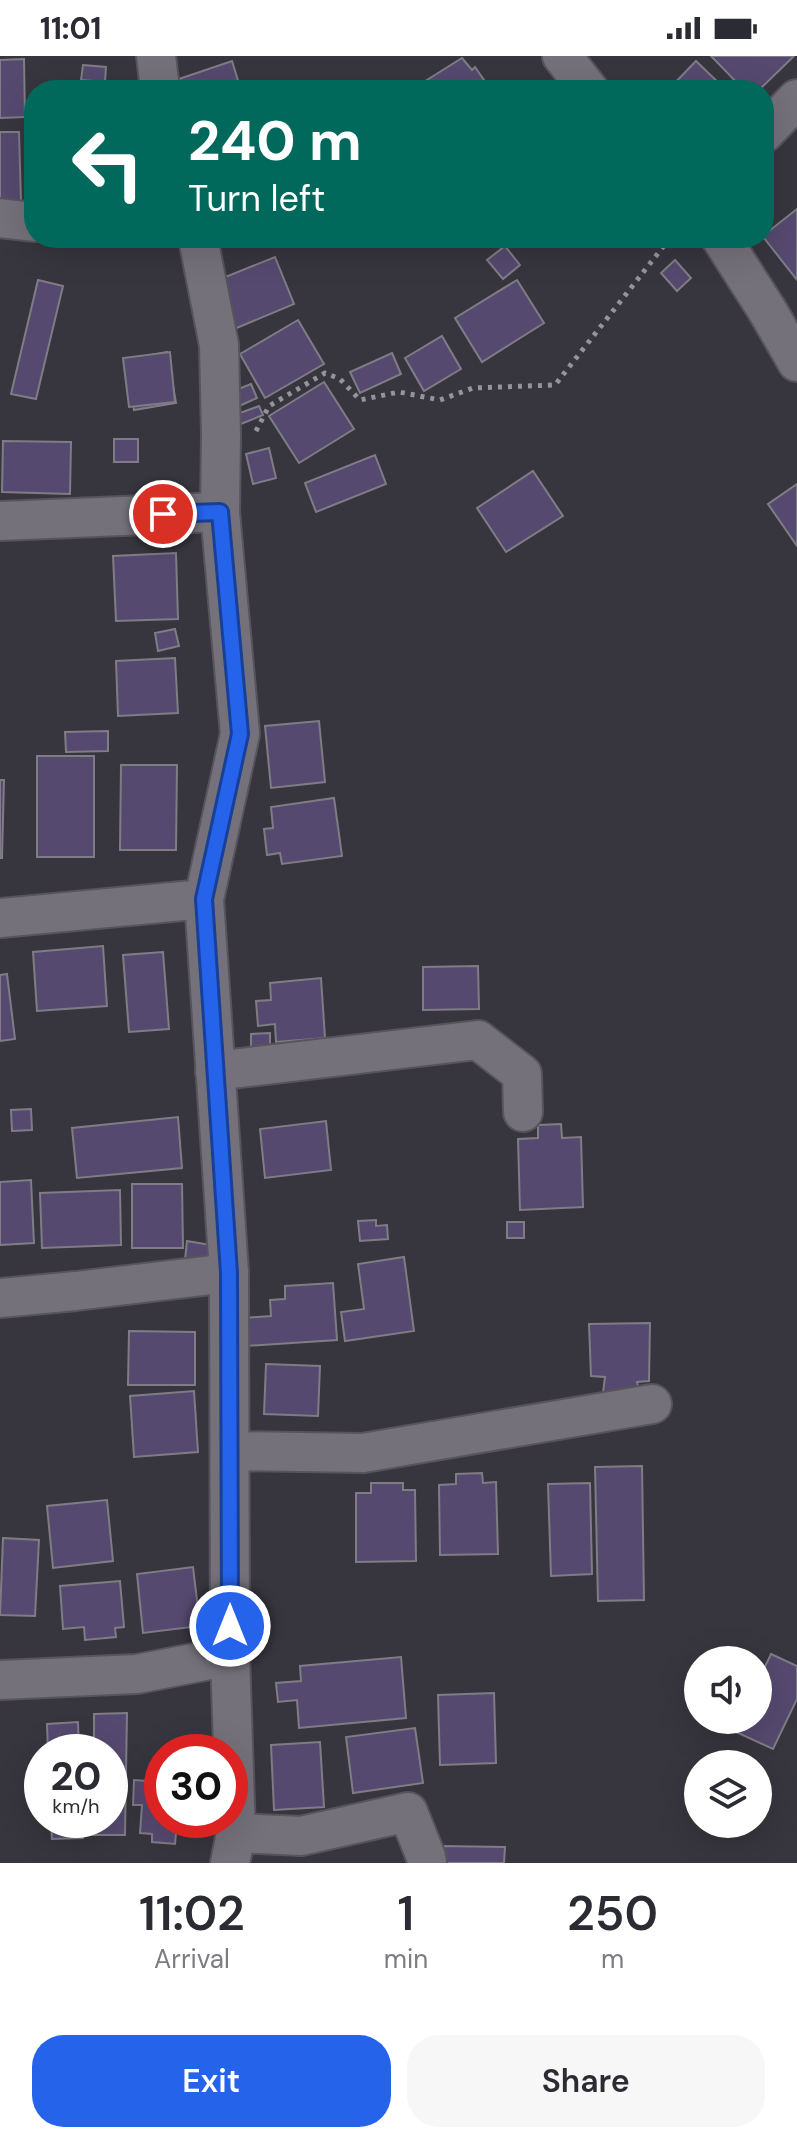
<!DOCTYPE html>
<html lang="en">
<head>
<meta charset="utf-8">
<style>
  body { margin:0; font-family:"DM Sans",sans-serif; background:#f7f7f7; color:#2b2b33; height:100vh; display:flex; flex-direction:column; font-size:30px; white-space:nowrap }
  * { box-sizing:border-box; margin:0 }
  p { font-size:26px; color:#7c7c81 }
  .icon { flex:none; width:44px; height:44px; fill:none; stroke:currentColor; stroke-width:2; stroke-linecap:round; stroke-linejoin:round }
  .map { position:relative; height:1807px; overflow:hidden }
  .details { display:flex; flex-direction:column; background:#fff; flex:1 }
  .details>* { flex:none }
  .hud { position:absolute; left:24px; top:24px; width:750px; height:168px; border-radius:32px; box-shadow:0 8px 32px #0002; background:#00695c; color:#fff; overflow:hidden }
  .buttons { position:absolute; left:684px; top:1590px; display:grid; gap:16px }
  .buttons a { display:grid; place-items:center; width:88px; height:88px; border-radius:50%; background:#fff; box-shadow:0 8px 32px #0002; font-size:40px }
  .speed { position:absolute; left:24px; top:1678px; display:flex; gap:16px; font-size:40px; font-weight:700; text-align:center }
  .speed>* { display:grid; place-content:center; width:104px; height:104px; border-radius:50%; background:#fff; box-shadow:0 8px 32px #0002; line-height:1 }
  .speed small { font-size:20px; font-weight:400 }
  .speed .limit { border:12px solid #d22; background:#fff; color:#111 }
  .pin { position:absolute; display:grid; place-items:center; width:68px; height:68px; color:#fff; margin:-34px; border:4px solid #fff; border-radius:50%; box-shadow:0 2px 8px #0007 }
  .me { position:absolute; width:88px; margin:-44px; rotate:0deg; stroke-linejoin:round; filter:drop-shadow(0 0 6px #0008) }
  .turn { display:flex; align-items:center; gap:28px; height:168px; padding:0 32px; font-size:36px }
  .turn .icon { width:104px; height:104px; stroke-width:2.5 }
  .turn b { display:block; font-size:56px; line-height:68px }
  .eta { display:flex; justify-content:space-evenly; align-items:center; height:136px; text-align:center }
  .eta b { font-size:48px; font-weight:600; line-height:56px }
  .cta { display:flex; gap:16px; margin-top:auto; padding:16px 32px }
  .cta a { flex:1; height:92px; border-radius:32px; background:#2563eb; color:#fff; font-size:32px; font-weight:600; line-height:92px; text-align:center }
  .cta a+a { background:#f7f7f7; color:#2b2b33 }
  .status { display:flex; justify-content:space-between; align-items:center; height:56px; padding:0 40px; background:#fff; direction:ltr }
  .status svg { height:22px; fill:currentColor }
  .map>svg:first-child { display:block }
  .building { fill:#56496f; stroke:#7f7c86; stroke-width:2 }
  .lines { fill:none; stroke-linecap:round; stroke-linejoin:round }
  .minor-casing { stroke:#57545b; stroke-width:42 }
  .path { stroke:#95949a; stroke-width:5; stroke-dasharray:4 6; stroke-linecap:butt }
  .minor { stroke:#74717a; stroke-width:38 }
  .route-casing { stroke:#184099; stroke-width:20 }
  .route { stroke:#2563eb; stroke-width:14 }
</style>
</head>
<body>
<div class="status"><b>11:01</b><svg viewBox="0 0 49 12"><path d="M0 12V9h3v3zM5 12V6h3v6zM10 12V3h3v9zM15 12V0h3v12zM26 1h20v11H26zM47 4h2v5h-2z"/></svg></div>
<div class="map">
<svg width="797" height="1807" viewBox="0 0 797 1807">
  <rect width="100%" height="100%" fill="#37353d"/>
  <!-- building -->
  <g class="building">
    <polygon points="711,0 794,0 759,34 744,34"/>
    <polygon points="462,2 472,14 475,11 491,34 411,34"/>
    <polygon points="24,3 25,61 0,62 0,4"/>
    <polygon points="232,5 241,34 179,34 176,24"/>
    <polygon points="696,5 726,34 668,34"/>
    <polygon points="83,9 106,11 105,26 81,24"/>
    <polygon points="0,76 19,76 21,146 0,146"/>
    <polygon points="797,153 797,224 764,182 764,179"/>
    <polygon points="505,190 520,209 503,223 487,204"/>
    <polygon points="275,201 294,248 232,274 213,226"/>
    <polygon points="675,204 691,222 677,235 661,217"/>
    <polygon points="38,224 63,230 36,343 11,338"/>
    <polygon points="517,224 544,267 482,306 455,262"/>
    <polygon points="298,264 324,308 265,342 240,298"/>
    <polygon points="442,280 461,313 424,335 405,302"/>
    <polygon points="167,296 176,347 134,354 126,304"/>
    <polygon points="170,296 175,346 129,351 123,302"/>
    <polygon points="392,297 401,318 360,337 350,316"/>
    <polygon points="324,326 354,373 299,407 269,360"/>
    <polygon points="251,328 257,342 235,352 228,337"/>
    <polygon points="259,350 263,359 241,368 237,358"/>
    <rect x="114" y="383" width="24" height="23"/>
    <polygon points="3,385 71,386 70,438 2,436"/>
    <polygon points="269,392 276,422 253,428 246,398"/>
    <polygon points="375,399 386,428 316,456 305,427"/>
    <polygon points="533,415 563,460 506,496 477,452"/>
    <polygon points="797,428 797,490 768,448"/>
    <polygon points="176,497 178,563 116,565 113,500"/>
    <polygon points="175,573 179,590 158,595 155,577"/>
    <polygon points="175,602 178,657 118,660 116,605"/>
    <polygon points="319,665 325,726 271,732 265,670"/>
    <polygon points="108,675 108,695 66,696 65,676"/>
    <rect x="37" y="700" width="57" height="101"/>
    <polygon points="121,709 177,709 176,794 120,794"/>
    <polygon points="0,724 4,724 2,802 0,802"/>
    <polygon points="334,742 342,800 282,808 280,797 267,799 264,773 273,772 271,751"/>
    <polygon points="103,890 107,950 37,955 33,896"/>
    <polygon points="163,896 169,973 129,976 123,899"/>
    <polygon points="478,910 479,953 423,954 423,911"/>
    <polygon points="7,918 15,983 0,985 0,919"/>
    <polygon points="321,922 325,982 276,986 275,968 258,970 256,945 271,944 270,927"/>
    <polygon points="270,977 270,992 251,993 251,978"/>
    <polygon points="31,1053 32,1074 12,1075 11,1054"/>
    <polygon points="178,1061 182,1112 77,1122 72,1072"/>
    <polygon points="326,1065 331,1114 265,1122 260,1073"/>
    <polygon points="561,1068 562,1082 581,1081 583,1151 520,1154 518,1083 538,1082 538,1069"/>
    <polygon points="31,1124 34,1187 0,1189 0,1126"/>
    <polygon points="132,1128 182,1128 183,1192 132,1192"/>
    <polygon points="120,1134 121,1189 42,1192 40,1137"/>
    <polygon points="376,1164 376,1170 387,1169 388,1183 360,1185 358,1165"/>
    <rect x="507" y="1166" width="17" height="16"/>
    <polygon points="187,1185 211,1189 209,1206 185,1204"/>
    <polygon points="404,1201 414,1275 345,1285 341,1256 364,1253 358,1208"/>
    <polygon points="333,1227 337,1284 246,1290 244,1262 271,1260 270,1244 285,1243 285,1230"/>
    <polygon points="650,1267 649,1325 637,1326 640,1338 603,1337 605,1321 591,1320 589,1268"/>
    <polygon points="129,1275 195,1276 195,1329 128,1329"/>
    <polygon points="266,1308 320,1310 318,1360 264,1358"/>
    <polygon points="194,1335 198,1396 134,1401 130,1340"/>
    <polygon points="642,1410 644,1544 598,1545 595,1411"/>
    <polygon points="482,1417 483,1427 496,1426 498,1498 440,1499 439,1429 456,1428 456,1418"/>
    <polygon points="371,1427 403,1427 403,1434 415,1434 416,1505 356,1506 356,1437 371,1437"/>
    <polygon points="590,1427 592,1518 551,1520 548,1428"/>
    <polygon points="107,1444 113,1505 53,1512 47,1450"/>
    <polygon points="3,1482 39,1484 35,1560 0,1559"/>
    <polygon points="193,1511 200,1570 143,1577 137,1518"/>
    <polygon points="120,1525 124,1571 115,1572 116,1581 85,1584 84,1571 63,1573 60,1530"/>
    <polygon points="771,1598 797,1610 797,1643 773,1693 734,1675 739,1664 758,1664 758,1625"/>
    <polygon points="401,1601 406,1662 299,1672 297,1644 278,1646 276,1627 301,1625 300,1610"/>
    <polygon points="494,1637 496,1707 440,1709 438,1639"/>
    <polygon points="127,1657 125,1779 93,1779 94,1764 110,1764 110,1696 94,1696 94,1658"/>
    <polygon points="78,1666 79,1696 48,1696 47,1668"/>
    <polygon points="415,1672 423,1727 353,1737 346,1681"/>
    <polygon points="320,1686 324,1751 274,1754 271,1689"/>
    <polygon points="134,1724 162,1726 162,1764 195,1764 195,1767 177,1766 175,1788 152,1786 152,1778 140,1777 142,1749 133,1749"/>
    <polygon points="51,1764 82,1764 83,1782 52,1783"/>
    <polygon points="441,1790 505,1791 504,1807 441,1807"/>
  </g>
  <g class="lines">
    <!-- minor casing -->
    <g class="minor-casing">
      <g id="minor">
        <polyline points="156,0 160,34"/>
        <polyline points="562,0 589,34"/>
        <polyline points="764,77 797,43"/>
        <polyline points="0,162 34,166"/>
        <polyline points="721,182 767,254 797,306"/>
        <polyline points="0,465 220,456"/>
        <polyline points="204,843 229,1217 230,1600"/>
        <polyline points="0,862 204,843 240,678 220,456 221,379 219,289 198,182"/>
        <polyline points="215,1015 478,984 522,1018 523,1056"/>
        <polyline points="0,1242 76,1235 229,1217"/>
        <polyline points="230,1395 363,1397 652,1348"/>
        <polyline points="0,1624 137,1618 230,1600 236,1777 230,1807"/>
        <polyline points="236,1777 301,1780 408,1756 426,1801 427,1807"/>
      </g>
    </g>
    <!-- path -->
    <polyline class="path" points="256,375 269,350 325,317 340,323 360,344 399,336 440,344 473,332 555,329 670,182"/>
    <!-- minor -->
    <use href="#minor" class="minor"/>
  </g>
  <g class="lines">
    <!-- route casing -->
    <g class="route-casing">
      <polyline id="route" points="163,458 220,456 240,678 204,843 229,1217 230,1570"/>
    </g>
    <!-- route -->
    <use href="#route" class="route"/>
  </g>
</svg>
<div class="buttons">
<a><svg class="icon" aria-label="sound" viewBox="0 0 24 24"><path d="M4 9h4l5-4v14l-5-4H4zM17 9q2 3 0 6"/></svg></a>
<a><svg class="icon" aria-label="layers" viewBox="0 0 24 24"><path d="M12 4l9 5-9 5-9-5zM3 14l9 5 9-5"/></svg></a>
</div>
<div class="speed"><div>20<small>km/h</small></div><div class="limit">30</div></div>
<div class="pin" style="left:163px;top:458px;background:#d93025"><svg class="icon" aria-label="arrive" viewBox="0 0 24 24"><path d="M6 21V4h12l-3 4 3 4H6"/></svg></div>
<svg class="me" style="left:230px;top:1570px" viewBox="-20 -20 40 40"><circle r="17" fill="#2563eb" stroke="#fff" stroke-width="3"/><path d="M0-11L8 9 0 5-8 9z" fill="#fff"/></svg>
<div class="hud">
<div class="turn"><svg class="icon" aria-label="left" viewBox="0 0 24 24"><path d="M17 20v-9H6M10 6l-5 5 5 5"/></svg><div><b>240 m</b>Turn left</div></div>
</div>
</div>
<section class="details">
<div class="eta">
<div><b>11:02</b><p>Arrival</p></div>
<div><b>1</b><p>min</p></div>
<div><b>250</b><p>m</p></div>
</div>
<div class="cta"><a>Exit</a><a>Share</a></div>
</section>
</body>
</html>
